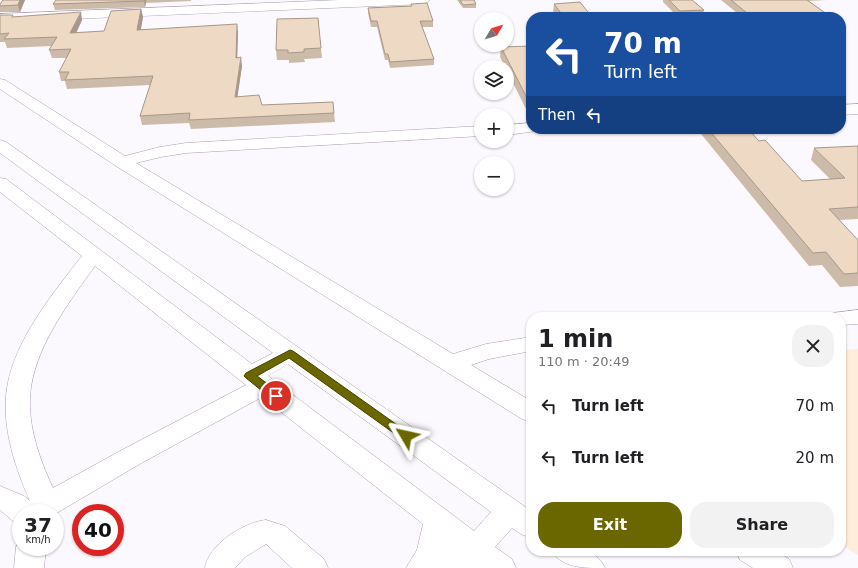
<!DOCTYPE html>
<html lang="en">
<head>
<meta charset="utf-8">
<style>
  body { margin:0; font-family:"DejaVu Sans",sans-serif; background:#f2f2f2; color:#202124; height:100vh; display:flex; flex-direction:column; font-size:15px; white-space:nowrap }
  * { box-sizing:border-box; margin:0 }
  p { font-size:13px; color:#757577 }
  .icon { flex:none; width:22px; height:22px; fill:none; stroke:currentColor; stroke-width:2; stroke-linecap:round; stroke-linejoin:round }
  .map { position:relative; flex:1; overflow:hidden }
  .drawer { position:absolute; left:526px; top:312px; width:320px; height:244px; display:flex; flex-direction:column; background:#fff; border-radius:16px; box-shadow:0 1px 3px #0004 }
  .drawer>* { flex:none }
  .banner { position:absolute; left:526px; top:12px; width:320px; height:122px; border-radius:16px; box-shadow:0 1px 3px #0004; background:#1a4fa0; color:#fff; overflow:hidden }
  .needle { width:26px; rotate:52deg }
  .fabs { position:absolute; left:474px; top:12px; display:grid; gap:8px }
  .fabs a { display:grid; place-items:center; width:40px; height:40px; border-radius:50%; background:#fff; box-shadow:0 1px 3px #0004; font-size:20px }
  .speed { position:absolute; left:12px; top:504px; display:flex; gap:8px; font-size:20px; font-weight:700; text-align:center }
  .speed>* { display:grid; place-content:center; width:52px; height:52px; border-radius:50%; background:#fff; box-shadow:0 1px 3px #0004; line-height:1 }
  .speed small { font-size:10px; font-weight:400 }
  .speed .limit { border:6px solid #d22; background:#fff; color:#111 }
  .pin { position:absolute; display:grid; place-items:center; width:34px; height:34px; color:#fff; margin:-17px; border:2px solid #fff; border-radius:50%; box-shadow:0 1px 4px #0007 }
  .me { position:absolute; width:44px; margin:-22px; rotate:306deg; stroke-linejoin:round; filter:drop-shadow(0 0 3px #0008) }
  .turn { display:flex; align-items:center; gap:14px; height:84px; padding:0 12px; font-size:18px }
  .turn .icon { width:52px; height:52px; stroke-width:2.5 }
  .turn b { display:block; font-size:28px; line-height:34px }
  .then { display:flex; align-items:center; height:38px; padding:0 12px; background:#0003; gap:8px; font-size:15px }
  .round { display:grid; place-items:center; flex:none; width:42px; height:42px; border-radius:16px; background:#f2f2f2 }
  .head { display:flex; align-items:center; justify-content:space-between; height:68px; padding:0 12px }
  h1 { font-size:24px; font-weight:600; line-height:30px }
  .primary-button { display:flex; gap:8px; margin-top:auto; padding:8px 12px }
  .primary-button a { flex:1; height:46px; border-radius:16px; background:#6a6700; color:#fff; font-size:16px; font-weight:600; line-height:46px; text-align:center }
  .primary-button a+a { background:#f2f2f2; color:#202124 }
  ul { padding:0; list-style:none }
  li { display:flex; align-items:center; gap:12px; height:52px; padding:0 12px }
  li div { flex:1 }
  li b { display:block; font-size:15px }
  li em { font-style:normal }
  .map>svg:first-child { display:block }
  .industrial { fill:#feeddb }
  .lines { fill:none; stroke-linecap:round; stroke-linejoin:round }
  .minor-casing { stroke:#ab9cb2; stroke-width:1 }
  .minor { fill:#fff; fill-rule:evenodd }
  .wall { fill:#cdbba9 }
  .shaded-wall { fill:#a79889 }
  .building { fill:#eed9c4; stroke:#a79889 }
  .route { fill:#6a6700; stroke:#454300 }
</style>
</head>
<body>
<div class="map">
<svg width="858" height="568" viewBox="0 0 858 568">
  <rect width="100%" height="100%" fill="#fcf9fe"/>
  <!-- industrial -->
  <polygon class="industrial" points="858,349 858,555 841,545 841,350"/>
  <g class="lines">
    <!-- minor casing -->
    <g class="minor-casing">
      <g id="minor">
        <polygon points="340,0 430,0 428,2 424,4 0,22 0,14"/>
        <polygon points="0,79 5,80 125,156 160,147 186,143 481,126 481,136 186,153 161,157 136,163 453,354 486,344 531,337 531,351 489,359 471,365 531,401 531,422 522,419 116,166 0,89"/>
        <polygon points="858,104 858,114 841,115 841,105"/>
        <polygon points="531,123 531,129 538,129 537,131 507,135 507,125"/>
        <path d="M0 140 6 142 531 511V538L521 534 512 528 495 547 512 559 516 568H406L417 550 423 524 262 397 138 465 55 514 21 513V524L13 521 0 510V486L24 496 30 501C15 467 1 426 7 388 14 341 53 293 82 256L0 192V178L6 179 252 364 273 353 0 153ZM95 266 246 385 120 451 53 488C39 458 26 422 31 387 38 343 69 302 95 266ZM288 364 491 512 474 531 268 376Z"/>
        <polygon points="858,310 858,324 841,325 841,317 831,317 833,313"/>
        <path d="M266 520 285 526 324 559 328 568H292L266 544 245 557 235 568H205C208 545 244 522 266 520Z"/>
        <polygon points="21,538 21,547 46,547 44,568 14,568 16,547"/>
        <path d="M551 551C574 551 594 545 605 568 582 568 563 568 551 551Z"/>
        <polygon points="736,551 776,551 789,559 793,568 753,568 740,560"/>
      </g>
    </g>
    <!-- minor -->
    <use href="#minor" class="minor"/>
  </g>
  <!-- wall -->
  <g class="wall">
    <polygon points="3,0 25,0 20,12 0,12 0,4"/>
    <polygon points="56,0 191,0 191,1 146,3 145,7 55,10 53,4"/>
    <polygon points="457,0 474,0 476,4 476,8 463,8"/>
    <polygon points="663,0 692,0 704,10 702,17 678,17 663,2"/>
    <polygon points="721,0 827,0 808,1 831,17 742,17"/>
    <polygon points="411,4 433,21 433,27 422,27 434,59 434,65 390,68 388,60 385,60 377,27 371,27 368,13 368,8 411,6"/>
    <polygon points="554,4 591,16 591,17 558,17 553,11"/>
    <polygon points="141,9 143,17 141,29 238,32 237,58 242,66 237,97 262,105 333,102 335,122 191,129 189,123 142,125 140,116 150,85 67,89 65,81 61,81 59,72 67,58 52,58 49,50 52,46 7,48 5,42 0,42 0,15 13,17 82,20 76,33 104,31"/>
    <polygon points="318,18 322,58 304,59 305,62 289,63 289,60 277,60 276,50"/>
    <polygon points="841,24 843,26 841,33"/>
    <polygon points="531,46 531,109 526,109 507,71 507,67 505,67 500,57 501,47"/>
    <polygon points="697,129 748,129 759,141 802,181 830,179 811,160 814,148 858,146 858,219 839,220 858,240 858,286 840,287 822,265 809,266"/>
  </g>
  <!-- shaded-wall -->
  <g class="shaded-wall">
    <polygon points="20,0 25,0 20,12 18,5"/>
    <polygon points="144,0 146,0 146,3 145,7"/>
    <polygon points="141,9 143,17 139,38 137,30"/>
    <polygon points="81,12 82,20 72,42 70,33"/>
    <polygon points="237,24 238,32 237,66 236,58"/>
    <polygon points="241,57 242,66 236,107 235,97"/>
  </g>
  <!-- building -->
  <g class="building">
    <polygon points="3,0 20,0 18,5 0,6 0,4"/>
    <polygon points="56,0 144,0 144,1 53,4"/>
    <polygon points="460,0 474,0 476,4 463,5"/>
    <polygon points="669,0 692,0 704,10 680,11"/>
    <polygon points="731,0 807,0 831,17 752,17"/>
    <polygon points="580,2 591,16 564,17 554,4"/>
    <polygon points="427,3 433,21 420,21 434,59 390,62 388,54 385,54 377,21 371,21 368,8 412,6 411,4"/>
    <polygon points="141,9 137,30 237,24 236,58 241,57 235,97 259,95 262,105 333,102 334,113 189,120 190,113 140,116 153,76 65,80 69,72 59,72 71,49 49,50 57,37 4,39 9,33 0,34 0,15 13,15 12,17 81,12 70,33 104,31 111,11"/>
    <polygon points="318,18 321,48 304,49 304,52 288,53 288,50 276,50 277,19"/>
    <polygon points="531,46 531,98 527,98 501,47"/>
    <polygon points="708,129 748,129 759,141 765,140 802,181 845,178 814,148 858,146 858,207 829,209 858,240 858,273 844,274 826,252 813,253"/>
  </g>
  <!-- route -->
  <polygon class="route" points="290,350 293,351 410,434 412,436 410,439 402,439 289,358 257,376 280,393 281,396 280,399 272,399 246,378 244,376 246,373"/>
</svg>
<div class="fabs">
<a><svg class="needle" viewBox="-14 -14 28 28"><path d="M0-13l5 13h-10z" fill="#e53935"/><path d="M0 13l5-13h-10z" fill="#757577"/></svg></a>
<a><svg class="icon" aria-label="layers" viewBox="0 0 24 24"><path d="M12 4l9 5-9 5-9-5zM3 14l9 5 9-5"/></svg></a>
<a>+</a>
<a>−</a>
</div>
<div class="speed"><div>37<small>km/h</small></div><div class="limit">40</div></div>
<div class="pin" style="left:276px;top:396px;background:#d93025"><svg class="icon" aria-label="arrive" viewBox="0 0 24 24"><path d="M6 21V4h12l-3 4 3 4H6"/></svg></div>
<svg class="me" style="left:406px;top:436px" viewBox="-20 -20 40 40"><path d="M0-17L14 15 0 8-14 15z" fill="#6a6700" stroke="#fff" stroke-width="4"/></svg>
<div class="banner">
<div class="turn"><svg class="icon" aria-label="left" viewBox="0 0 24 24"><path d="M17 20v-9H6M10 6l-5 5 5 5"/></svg><div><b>70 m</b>Turn left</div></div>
<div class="then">Then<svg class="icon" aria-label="left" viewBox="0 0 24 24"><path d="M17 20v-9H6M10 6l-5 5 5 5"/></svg></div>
</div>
<section class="drawer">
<div class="head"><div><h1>1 min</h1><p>110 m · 20:49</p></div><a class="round"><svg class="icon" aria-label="close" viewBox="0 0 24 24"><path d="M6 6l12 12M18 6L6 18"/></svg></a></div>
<ul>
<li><svg class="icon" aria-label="left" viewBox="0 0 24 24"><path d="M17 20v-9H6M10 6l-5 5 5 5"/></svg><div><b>Turn left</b></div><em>70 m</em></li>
<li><svg class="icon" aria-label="left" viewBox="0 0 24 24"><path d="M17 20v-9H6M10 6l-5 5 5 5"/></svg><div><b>Turn left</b></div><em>20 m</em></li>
</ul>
<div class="primary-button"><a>Exit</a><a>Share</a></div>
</section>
</div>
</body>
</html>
